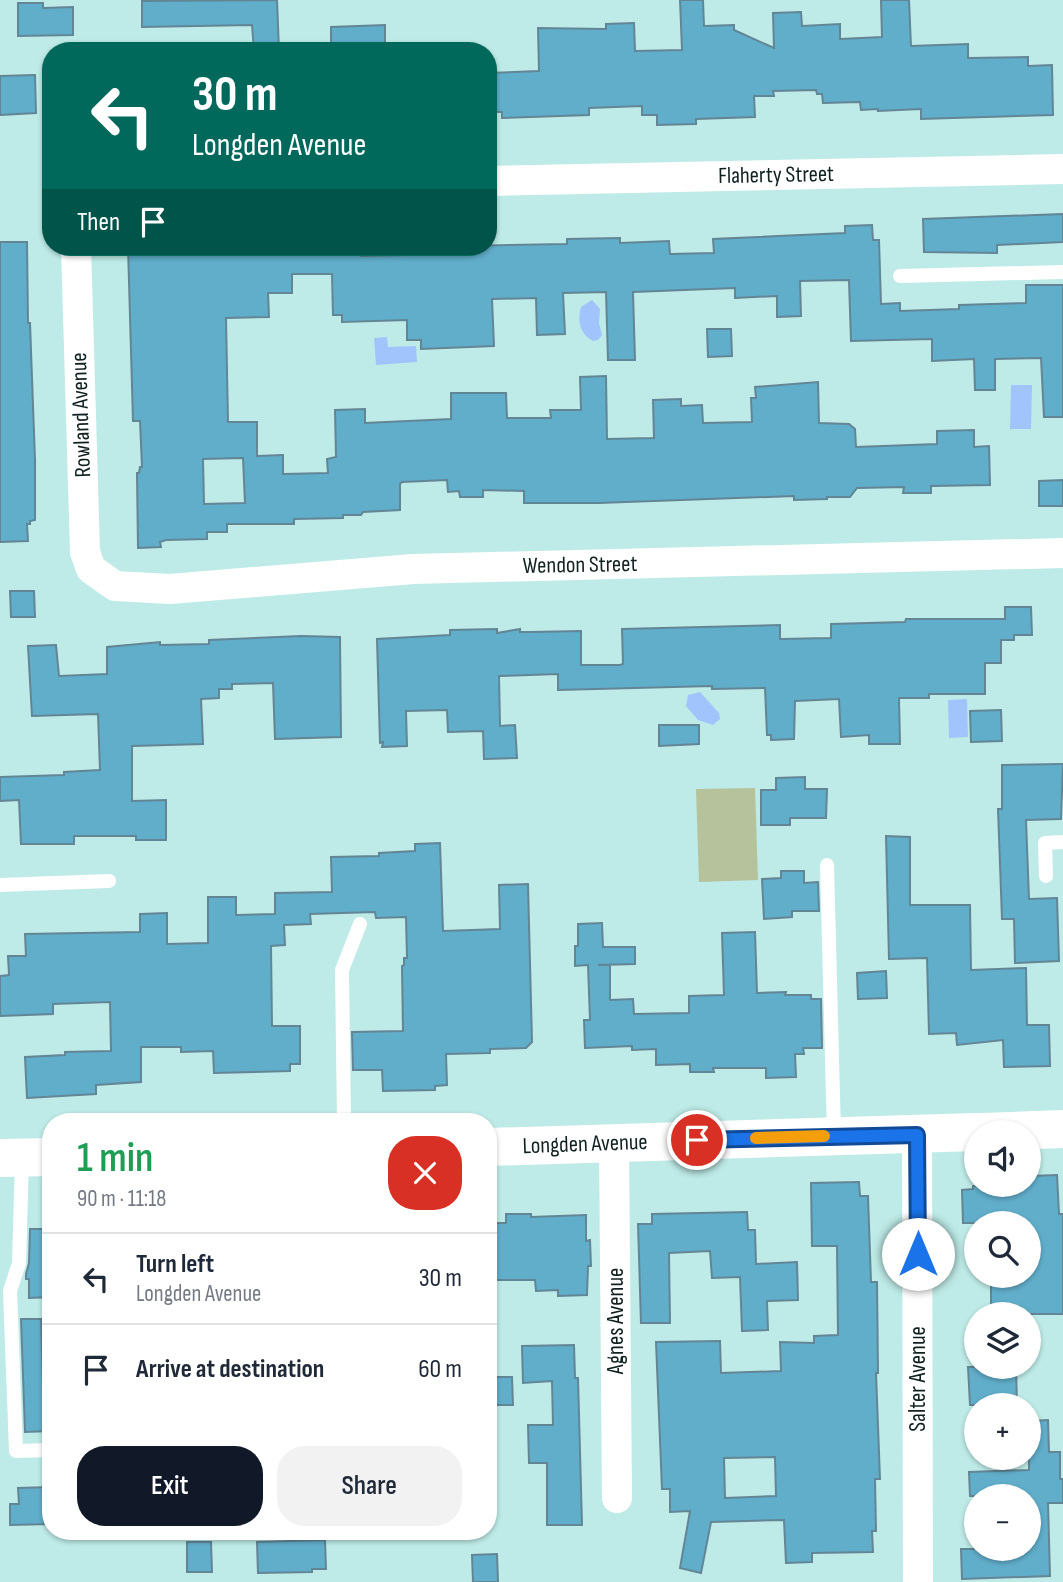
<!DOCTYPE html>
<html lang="en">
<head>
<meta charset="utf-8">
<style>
  body { margin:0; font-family:"Sofia Sans Condensed",sans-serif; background:#f2f2f3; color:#1f2937; height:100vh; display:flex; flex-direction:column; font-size:26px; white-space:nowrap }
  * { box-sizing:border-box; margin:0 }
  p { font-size:23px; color:#747a83 }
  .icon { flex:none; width:38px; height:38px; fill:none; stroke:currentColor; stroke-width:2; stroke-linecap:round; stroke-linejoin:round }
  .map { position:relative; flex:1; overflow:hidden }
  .panel { position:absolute; left:42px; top:1113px; width:455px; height:427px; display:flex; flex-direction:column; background:#fff; border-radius:28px; box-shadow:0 2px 5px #0004 }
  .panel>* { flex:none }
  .banner { position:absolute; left:42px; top:42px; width:455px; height:214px; border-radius:28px; box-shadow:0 2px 5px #0004; background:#00695c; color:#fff; overflow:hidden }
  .buttons { position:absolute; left:964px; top:1120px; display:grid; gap:14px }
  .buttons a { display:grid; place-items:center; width:77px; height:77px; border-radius:50%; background:#fff; box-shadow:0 2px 5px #0004; font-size:35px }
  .pin { position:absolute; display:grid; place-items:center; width:60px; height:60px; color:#fff; margin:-30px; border:4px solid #fff; border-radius:50%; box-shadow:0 2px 7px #0007 }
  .me { position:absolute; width:77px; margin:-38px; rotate:0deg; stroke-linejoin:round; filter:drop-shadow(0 0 5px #0008) }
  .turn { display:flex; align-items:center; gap:24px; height:147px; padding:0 35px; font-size:32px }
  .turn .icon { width:91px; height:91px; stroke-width:2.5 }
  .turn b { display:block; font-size:49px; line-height:60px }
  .then { display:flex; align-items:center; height:66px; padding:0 35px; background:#0003; gap:14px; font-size:26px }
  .round { display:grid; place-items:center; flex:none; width:74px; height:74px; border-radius:28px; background:#f2f2f3 }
  .head { display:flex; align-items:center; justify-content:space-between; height:119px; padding:0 35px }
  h1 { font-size:42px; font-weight:600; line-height:52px; color:#1e9e55 }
  .action { display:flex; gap:14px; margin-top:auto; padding:14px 35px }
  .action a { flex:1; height:80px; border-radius:28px; background:#111827; color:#fff; font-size:28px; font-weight:600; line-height:80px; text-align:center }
  .action a+a { background:#f2f2f3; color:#1f2937 }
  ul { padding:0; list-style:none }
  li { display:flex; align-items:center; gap:21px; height:91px; padding:0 35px; border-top:2px solid #e0e1e3 }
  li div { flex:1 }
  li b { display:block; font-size:26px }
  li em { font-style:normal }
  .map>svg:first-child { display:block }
  .green { fill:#b6c29b }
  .water { fill:#a1c4fc }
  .building { fill:#61aecb; stroke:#628695; stroke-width:2; fill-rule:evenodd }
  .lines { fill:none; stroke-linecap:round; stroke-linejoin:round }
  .lane { stroke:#fff; stroke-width:14 }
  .street { stroke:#fff; stroke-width:30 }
  .secondary { stroke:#fff; stroke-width:38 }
  .route-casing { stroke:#114b97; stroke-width:18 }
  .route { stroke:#1a73e8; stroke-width:12 }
  .slow { stroke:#f59e0b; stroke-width:12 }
  .labels { text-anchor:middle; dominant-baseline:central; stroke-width:5; stroke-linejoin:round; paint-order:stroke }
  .street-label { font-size:23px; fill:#102120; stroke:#fff }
</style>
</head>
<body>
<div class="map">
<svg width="1063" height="1582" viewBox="0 0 1063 1582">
  <rect width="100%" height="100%" fill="#beebe7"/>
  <!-- green -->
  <polygon class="green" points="755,788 758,880 699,882 696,789"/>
  <!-- water -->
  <g class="water">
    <path d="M592 300 600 309 599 323 602 335 598 340 593 341C580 334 577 321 581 307Z"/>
    <polygon points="387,337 388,347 416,346 417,362 376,365 374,338"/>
    <polygon points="1011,385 1032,385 1031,429 1010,429"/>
    <polygon points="700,692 719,713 720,719 713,725 698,720 686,706 688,695"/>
    <polygon points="967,699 968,737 949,738 948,700"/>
  </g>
  <!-- building -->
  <g class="building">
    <polygon points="277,0 279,51 254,51 252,25 142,27 142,1"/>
    <polygon points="680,0 703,0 704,26 734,25 734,30 774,48 773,13 801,12 802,26 840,24 840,39 882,37 881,0 909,0 911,46 968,44 968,58 1028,57 1028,66 1052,65 1053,115 921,119 921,109 878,111 878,109 861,110 860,102 823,103 822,94 817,94 816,90 773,91 774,96 754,96 755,117 696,119 696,124 657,125 657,115 642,115 642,106 589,108 589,115 502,118 502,112 488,112 488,73 539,71 538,28 606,29 606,24 634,23 635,51 682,50"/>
    <polygon points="18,3 43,3 43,8 73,7 73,35 18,36"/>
    <polygon points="385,25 385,51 331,51 331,27"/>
    <polygon points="35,75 36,113 0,115 0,76"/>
    <polygon points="1063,214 1063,242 997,245 997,253 924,252 923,219"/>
    <path d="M872 225 873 240H879L881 304 900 303V311L959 309V305L1026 303V285H1063V417H1044L1041 358 995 359V390H975L974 359 932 361V339L851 341 849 280 800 281 801 316 777 317V296L735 298V288L633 292 635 360H608L606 292 563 293 565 334 537 335 536 298 492 299 494 346 421 349V340H407V320L342 322V315H333L332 274H292V293H268L269 317 226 318 228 422H257V456L283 455V474L328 473 327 459 336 457 335 410 365 409V423L451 419V393H506L507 418H551L550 410H581L580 377 606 376 607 439 654 438 653 400 681 399V406L702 405 703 423 752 422 751 398H756L755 387 818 382 819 423 849 424 855 429 856 447 937 444V431L974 430V447L989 446 990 485 931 486V493H903L904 487 857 488 850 497H827V499L794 500V496L599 503H524V491L483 490V497H460L459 491 448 492 447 480 402 482 400 484V510L363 512 361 515H343V518L294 519V524H227V532H207V539L166 540 160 542 161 547 138 548 137 473H139L140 467H142L140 421H133L128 247H361V256L409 255 408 247 567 244V239L620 238V243L669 241 670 254 714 253 713 239 845 233V226ZM243 458 245 503 204 504 203 459Z"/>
    <polygon points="0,242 27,242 28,323 30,323 35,460 35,520 30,521 30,524 27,524 28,541 0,542"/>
    <polygon points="707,329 731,329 732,356 708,357"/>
    <polygon points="1063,480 1063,506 1039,506 1039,481"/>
    <polygon points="10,591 34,591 35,617 11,617"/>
    <polygon points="1005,607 1031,607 1032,635 1014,635 1014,640 1001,640 1001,663 985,663 985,694 929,694 929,698 899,698 900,744 869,744 869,735 841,737 839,699 795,701 794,739 771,740 771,735 767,735 765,688 712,689 712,686 558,690 558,674 499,676 500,726 515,725 517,758 484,759 483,731 448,732 447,710 406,711 407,746 382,747 383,742 380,743 377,639 450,635 450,630 497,629 497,633 520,629 520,632 530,632 581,631 581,665 620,665 623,664 622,629 780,625 780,639 831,638 831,624 905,622 906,619 1005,619"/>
    <polygon points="301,636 340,637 341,737 275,739 273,683 232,684 232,689 219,689 219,698 201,699 203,744 132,746 132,801 166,800 166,840 136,840 136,836 74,836 74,844 21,844 19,800 0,801 0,777 64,775 64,772 100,770 98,714 32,716 28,646 56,645 59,676 107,674 107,647 160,642 160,645 209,644 209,640"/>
    <polygon points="1001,710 1002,741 971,742 970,711"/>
    <polygon points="659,725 699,725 699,744 659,746"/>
    <polygon points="1063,764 1061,819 1026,820 1029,899 1057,898 1059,961 1015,963 1014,919 1002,919 998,809 1002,809 1002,765"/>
    <polygon points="805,777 805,789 827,789 826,818 790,818 790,825 761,825 761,790 776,790 776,778"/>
    <polygon points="886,836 910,837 910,905 970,905 971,970 1026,968 1027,1025 1049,1025 1050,1066 1004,1067 1003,1040 957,1045 956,1033 929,1034 927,958 889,959"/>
    <polygon points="440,843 443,931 500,929 499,885 528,884 532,1042 526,1048 490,1049 490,1053 446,1054 447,1085 435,1086 435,1090 383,1091 382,1070 353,1070 352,1032 403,1031 402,966 404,965 404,958 407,958 406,917 376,918 375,912 310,914 311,924 284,925 285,945 271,946 272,1026 300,1026 300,1064 290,1064 290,1071 214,1073 213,1051 181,1052 181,1047 141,1047 141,1082 96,1085 96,1094 27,1098 25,1057 65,1055 65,1052 111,1051 110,1002 53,1004 53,1014 0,1016 0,976 9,975 8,956 26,956 25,934 140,932 140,914 167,913 167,944 208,943 208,897 236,897 236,915 275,914 275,893 332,892 331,857 379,856 379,853 415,851 415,844"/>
    <polygon points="781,871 804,871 804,883 818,882 819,911 792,911 792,917 764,919 762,879 781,878"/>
    <polygon points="602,923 603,947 635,947 635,964 598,965 610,965 610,1000 633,999 634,1014 689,1013 689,996 724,995 722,933 755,932 757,993 786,992 785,995 811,995 811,999 821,999 822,1048 803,1048 804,1054 795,1054 796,1077 766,1078 766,1068 713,1068 714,1072 690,1072 690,1064 656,1065 656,1049 632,1050 632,1046 585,1048 584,1020 590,1020 588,965 575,966 575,946 578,946 578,924"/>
    <polygon points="886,971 887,998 858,999 857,973"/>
    <polygon points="1057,1175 1059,1214 1063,1214 1063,1314 991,1314 991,1276 1029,1276 1029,1223 963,1223 962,1190 973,1189 973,1186 1029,1185 1030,1176"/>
    <path d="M859 1182 860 1196H868L871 1282H877L878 1373H876L880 1479H875L876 1531H872L873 1552 812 1553V1562L786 1563 784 1520 711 1522 701 1573 680 1568 690 1511 670 1512V1489H662L656 1342 720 1341 721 1373 781 1371 780 1342 814 1343V1336L838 1335 837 1246H812L811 1183ZM775 1457 776 1496 725 1498 724 1458Z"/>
    <polygon points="747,1212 748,1230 755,1230 756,1264 797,1262 798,1300 767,1301 768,1330 742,1331 740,1277 712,1278 710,1251 669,1253 670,1323 641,1323 638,1224 652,1224 652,1214"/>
    <polygon points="506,1214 531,1214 531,1217 586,1215 586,1241 590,1240 591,1266 588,1266 587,1295 558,1296 558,1290 536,1291 535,1280 488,1280 488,1223 506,1223"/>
    <polygon points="30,1229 49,1229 51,1297 29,1298 29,1279 26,1279 26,1274 29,1263"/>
    <polygon points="21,1319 41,1319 43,1388 49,1388 51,1431 25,1432"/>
    <polygon points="574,1345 575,1378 578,1378 582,1525 547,1525 547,1463 529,1463 528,1425 553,1425 552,1381 523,1383 522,1346"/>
    <polygon points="968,1367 1016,1367 1017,1405 970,1405"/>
    <polygon points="488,1377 512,1377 513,1405 488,1405"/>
    <polygon points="1048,1420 1049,1452 1060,1452 1060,1479 1063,1479 1063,1503 1048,1503 1050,1576 962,1579 961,1549 1029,1549 1029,1496 970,1496 969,1472 1029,1470 1029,1421"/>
    <polygon points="51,1487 51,1524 10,1525 10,1504 19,1504 18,1488"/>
    <polygon points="325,1540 326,1569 312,1569 312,1572 258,1573 257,1542"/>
    <polygon points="187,1542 211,1542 212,1572 187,1572"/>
    <polygon points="497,1554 498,1582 473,1582 472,1555"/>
  </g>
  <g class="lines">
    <!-- lane -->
    <g class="lane">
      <polyline points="900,276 1063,272"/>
      <polyline points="827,865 834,1135"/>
      <polyline points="1046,876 1045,843 1063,842"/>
      <polyline points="0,885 109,881"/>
      <polyline points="344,1122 342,970 360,924"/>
      <polyline points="22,1159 19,1263 10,1291 16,1451 51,1450"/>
    </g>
    <!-- street -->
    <g class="street">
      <polyline points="488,181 1063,169"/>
      <polyline points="76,247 85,552 91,569 115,586 170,589 413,569 1063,553"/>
      <polyline points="917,1134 918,1582"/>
      <polyline points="614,1143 617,1498"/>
    </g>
    <!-- secondary -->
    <g class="secondary">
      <polyline points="982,1132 1063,1129"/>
      <polyline points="488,1147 976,1132"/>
      <polyline points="0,1158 51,1157"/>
    </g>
  </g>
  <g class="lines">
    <!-- route casing -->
    <g class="route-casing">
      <polyline id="route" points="697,1140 917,1135 918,1254"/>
    </g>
    <!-- route -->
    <use href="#route" class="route"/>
    <!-- slow -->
    <polyline class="slow" points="756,1138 824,1136"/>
  </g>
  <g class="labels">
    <!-- street labels -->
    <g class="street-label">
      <text transform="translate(776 175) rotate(-1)">Flaherty Street</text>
      <text transform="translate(81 415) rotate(-92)">Rowland Avenue</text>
      <text transform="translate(580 565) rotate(-1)">Wendon Street</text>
      <text transform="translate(585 1144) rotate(-2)">Longden Avenue</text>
      <text transform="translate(616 1321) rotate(-90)">Agnes Avenue</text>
      <text transform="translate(918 1379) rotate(-90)">Salter Avenue</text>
    </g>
  </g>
</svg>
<div class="buttons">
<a><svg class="icon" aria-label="sound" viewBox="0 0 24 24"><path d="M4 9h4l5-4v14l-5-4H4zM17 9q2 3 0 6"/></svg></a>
<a><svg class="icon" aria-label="search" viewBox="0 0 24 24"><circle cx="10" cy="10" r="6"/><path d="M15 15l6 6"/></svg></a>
<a><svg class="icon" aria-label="layers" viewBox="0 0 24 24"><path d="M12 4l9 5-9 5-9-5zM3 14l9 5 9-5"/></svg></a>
<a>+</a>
<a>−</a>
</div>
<div class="pin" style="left:697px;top:1140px;background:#d93025"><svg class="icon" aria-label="arrive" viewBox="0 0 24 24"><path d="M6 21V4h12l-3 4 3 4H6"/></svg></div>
<svg class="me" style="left:918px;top:1254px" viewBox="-20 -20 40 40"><circle r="19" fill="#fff"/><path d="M0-13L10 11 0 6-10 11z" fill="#1a73e8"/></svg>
<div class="banner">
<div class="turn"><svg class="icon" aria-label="left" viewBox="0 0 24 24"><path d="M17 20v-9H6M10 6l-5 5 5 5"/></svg><div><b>30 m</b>Longden Avenue</div></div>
<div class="then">Then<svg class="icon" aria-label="arrive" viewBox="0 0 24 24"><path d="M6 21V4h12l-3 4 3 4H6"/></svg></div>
</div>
<section class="panel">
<div class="head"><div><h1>1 min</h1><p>90 m · 11:18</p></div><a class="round" style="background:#d93025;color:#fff"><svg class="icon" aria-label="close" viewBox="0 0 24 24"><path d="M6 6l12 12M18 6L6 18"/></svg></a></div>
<ul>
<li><svg class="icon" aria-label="left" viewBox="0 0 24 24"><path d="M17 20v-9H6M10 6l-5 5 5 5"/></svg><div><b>Turn left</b><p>Longden Avenue</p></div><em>30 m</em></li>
<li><svg class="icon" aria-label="arrive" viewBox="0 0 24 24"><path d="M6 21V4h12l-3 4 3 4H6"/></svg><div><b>Arrive at destination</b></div><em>60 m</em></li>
</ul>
<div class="action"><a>Exit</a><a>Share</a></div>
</section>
</div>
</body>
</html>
